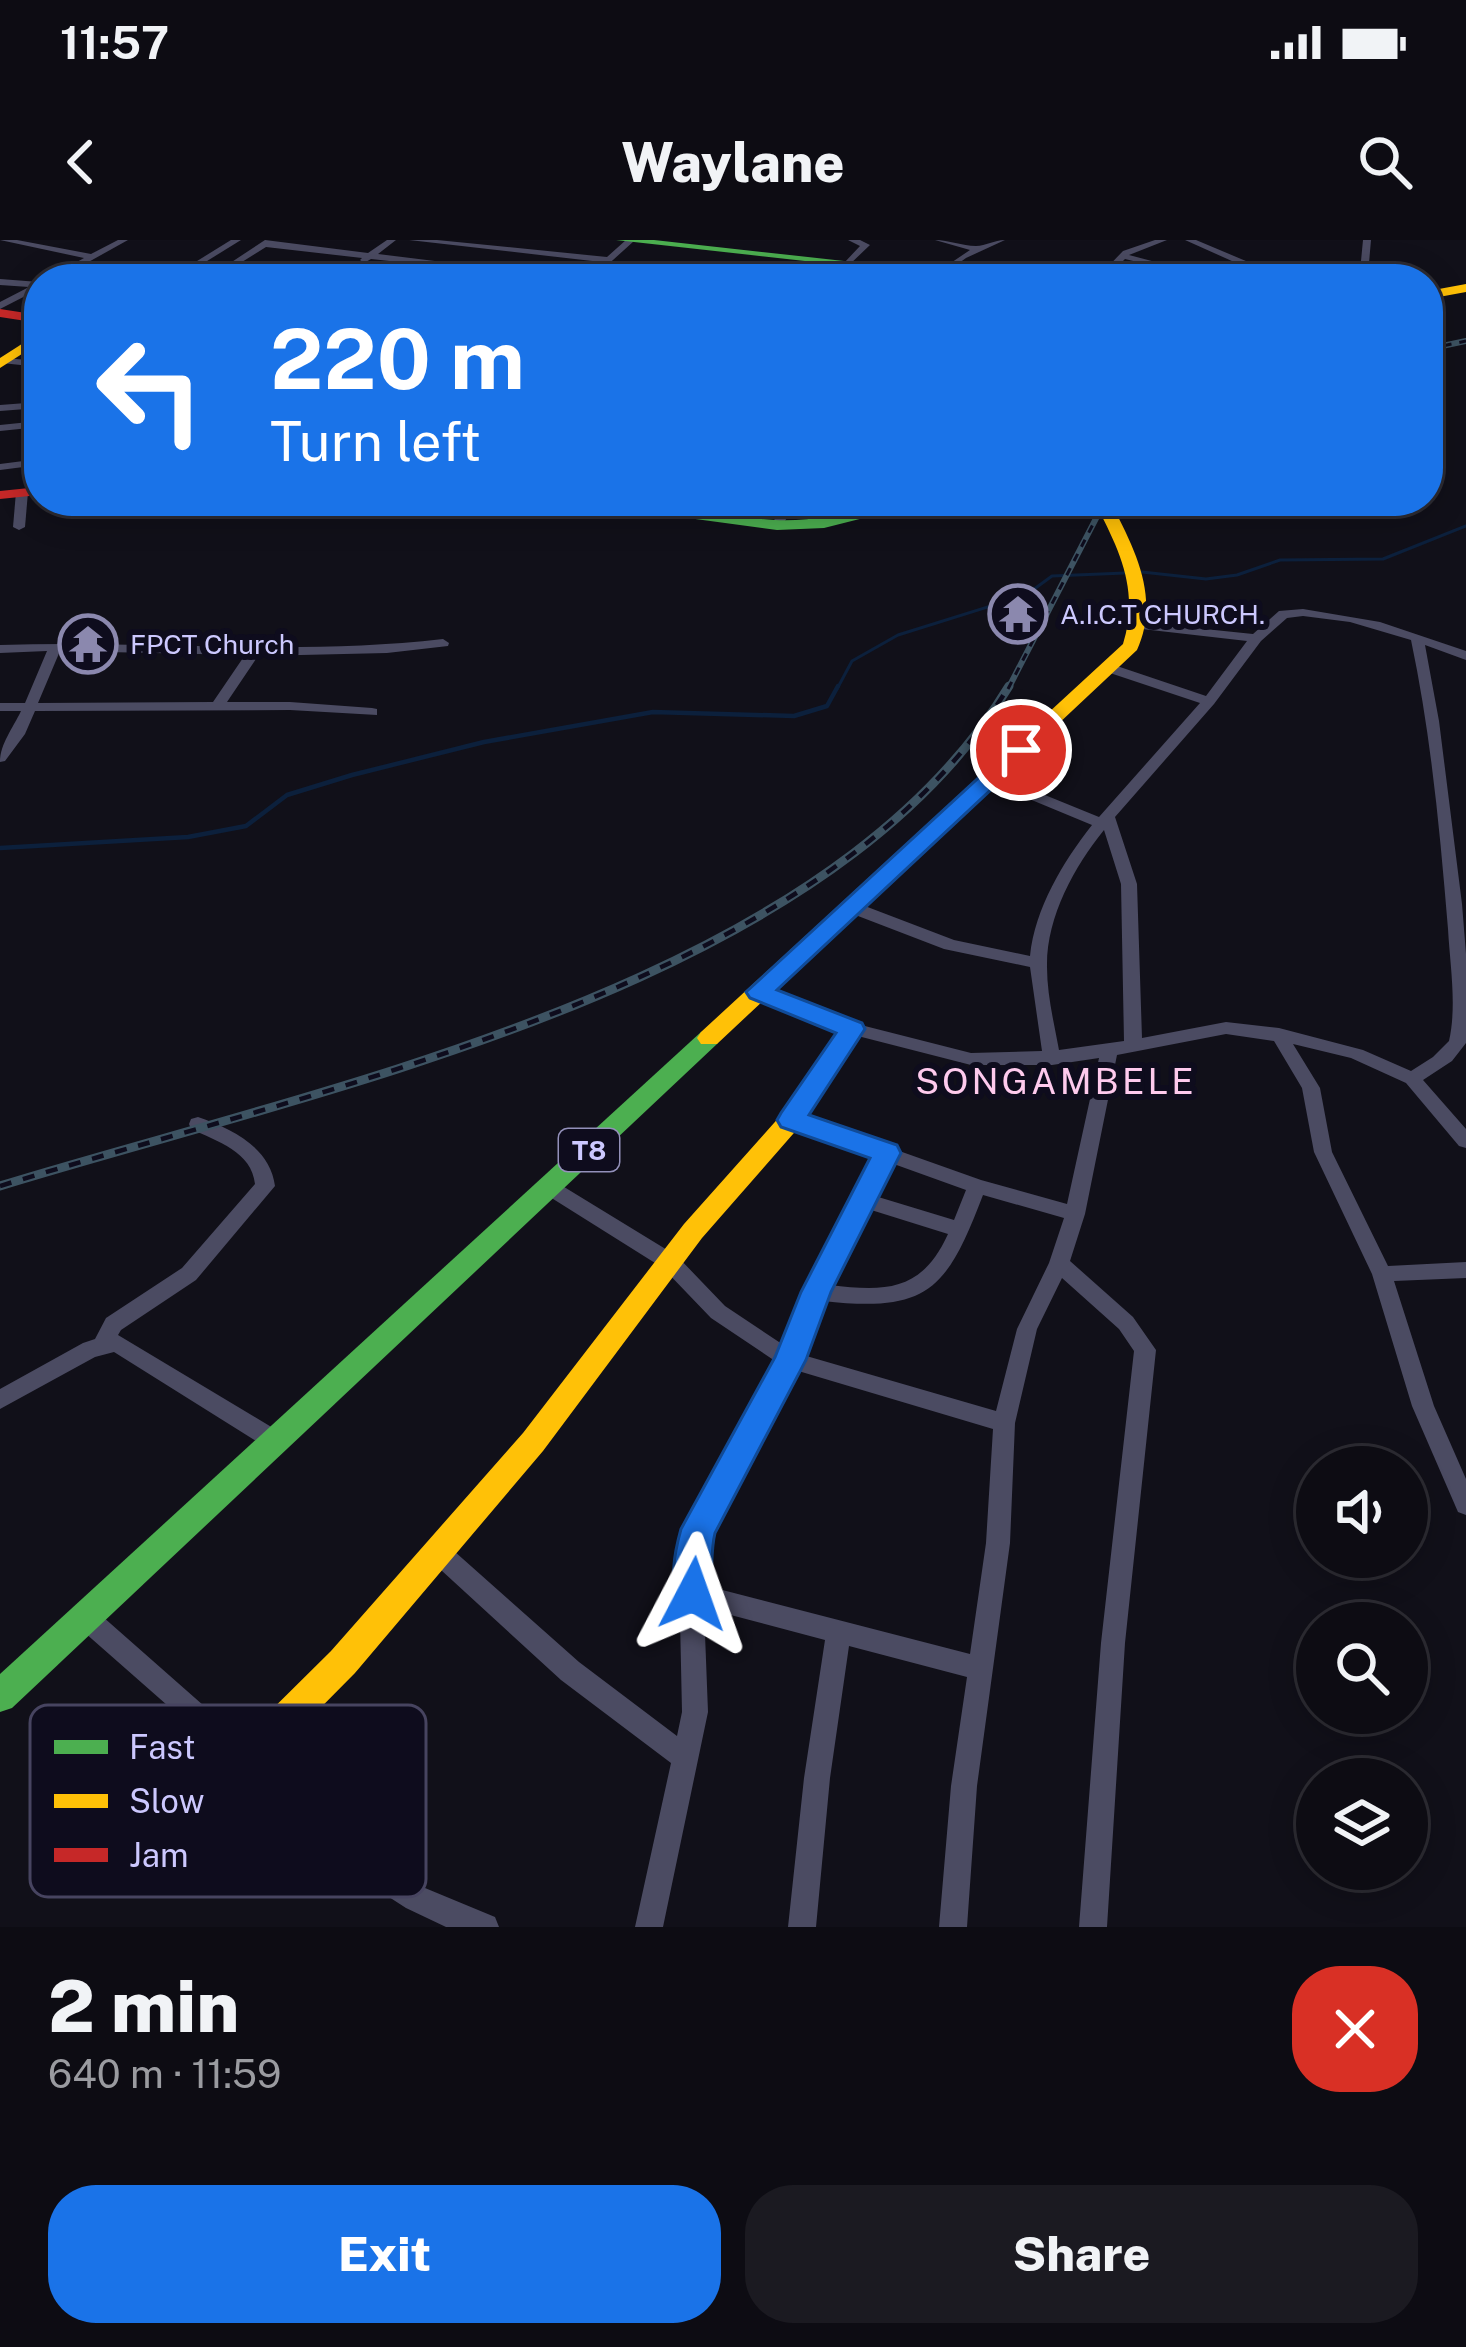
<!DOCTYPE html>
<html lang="en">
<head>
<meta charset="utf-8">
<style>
  body { margin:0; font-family:"Public Sans",sans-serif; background:#1b1a21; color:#f1f3f6; height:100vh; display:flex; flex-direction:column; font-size:45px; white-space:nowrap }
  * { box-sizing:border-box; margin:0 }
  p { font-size:39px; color:#9a9ba0 }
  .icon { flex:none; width:66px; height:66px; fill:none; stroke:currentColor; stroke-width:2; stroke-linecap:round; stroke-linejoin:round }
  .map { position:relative; height:1687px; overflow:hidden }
  .side { display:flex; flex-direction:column; background:#0d0c13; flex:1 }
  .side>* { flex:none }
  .top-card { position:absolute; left:24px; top:24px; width:1419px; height:252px; border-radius:48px; box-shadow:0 6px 30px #0003,0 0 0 3px #2d2c33; background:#1a73e8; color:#fff; overflow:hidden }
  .tools { position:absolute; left:1296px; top:1206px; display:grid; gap:24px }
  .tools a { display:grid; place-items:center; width:132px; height:132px; border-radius:50%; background:#0d0c13; box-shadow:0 6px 30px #0003,0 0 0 3px #2d2c33; font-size:60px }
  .pin { position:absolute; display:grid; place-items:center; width:102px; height:102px; color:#fff; margin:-51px; border:6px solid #fff; border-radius:50%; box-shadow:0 3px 12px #0007 }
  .me { position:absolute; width:132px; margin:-66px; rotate:4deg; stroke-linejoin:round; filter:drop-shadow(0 0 9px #0008) }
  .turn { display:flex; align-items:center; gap:42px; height:252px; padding:0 48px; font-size:54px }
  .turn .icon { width:156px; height:156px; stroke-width:2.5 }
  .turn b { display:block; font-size:84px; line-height:102px }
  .round { display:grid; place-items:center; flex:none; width:126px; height:126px; border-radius:48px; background:#1b1a21 }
  .head { display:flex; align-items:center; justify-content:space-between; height:204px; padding:0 48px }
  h1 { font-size:72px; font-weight:800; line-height:90px }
  .cta { display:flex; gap:24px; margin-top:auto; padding:24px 48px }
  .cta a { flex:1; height:138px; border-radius:48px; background:#1a73e8; color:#fff; font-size:48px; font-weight:800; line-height:138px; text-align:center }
  .cta a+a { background:#1b1a21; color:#f1f3f6 }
  .status { display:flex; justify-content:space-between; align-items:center; height:84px; padding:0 60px; background:#0d0c13; direction:ltr }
  .status svg { height:33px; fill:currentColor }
  header { display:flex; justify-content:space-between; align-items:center; height:156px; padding:0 48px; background:#0d0c13; font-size:54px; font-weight:800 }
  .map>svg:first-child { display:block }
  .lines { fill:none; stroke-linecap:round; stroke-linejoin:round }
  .stream-far1 { stroke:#0c203c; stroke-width:3 }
  .stream { stroke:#0c203c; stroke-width:4.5 }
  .street { fill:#4b4b62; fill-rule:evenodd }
  .fast { fill:#4caf50; fill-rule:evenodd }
  .slow { fill:#ffc107; fill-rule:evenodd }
  .jam { fill:#c62828; fill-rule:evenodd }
  .rail-far1-casing { stroke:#3d5362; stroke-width:6 }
  .rail-casing { stroke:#3d5362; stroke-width:9 }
  .rail-far1 { stroke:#0e0c1d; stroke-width:3; stroke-dasharray:8; stroke-linecap:butt }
  .rail { stroke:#0e0c1d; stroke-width:4.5; stroke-dasharray:12; stroke-linecap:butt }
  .route { fill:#1a73e8; stroke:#114b97; stroke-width:3 }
  .labels { text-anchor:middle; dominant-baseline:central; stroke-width:12; stroke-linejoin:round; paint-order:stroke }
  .far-poi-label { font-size:27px; fill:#ccc8fe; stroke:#0e0c1d; text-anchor:start }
  .shield { fill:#0e0c1d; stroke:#9390ba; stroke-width:3 }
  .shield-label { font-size:27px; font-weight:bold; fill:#ccc8fe }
  .quarter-label { font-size:36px; letter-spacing:3px; fill:#fecaed; stroke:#0e0c1d }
  .key { fill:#0e0c1d; stroke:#474460; stroke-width:3 }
  .key-label { font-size:33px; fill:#ccc8fe }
</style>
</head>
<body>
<div class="status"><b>11:57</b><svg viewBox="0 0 49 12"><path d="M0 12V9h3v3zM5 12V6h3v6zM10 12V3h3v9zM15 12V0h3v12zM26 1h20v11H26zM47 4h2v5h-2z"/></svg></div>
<header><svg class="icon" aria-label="back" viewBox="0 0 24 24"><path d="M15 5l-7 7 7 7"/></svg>Waylane<svg class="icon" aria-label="search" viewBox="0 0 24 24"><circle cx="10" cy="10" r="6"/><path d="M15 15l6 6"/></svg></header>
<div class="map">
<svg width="1466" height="1687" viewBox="0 0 1466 1687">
  <rect width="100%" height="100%" fill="#111019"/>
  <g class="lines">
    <!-- stream-far1 -->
    <g class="stream-far1">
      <polyline points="1142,332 1206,339 1237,335 1280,320 1383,319 1466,286"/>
      <polyline points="837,449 852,421 898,395 1026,355 1052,336 1125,333"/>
    </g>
    <!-- stream -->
    <polyline class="stream" points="0,608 188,597 246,586 287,555 352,535 484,502 653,472 794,476 827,466 838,446"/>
    <!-- street -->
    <g class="street">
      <polygon points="0,0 17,0 91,14 118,0 128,0 58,39 47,39 84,18"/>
      <polygon points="231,0 241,0 178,39 168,39"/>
      <path d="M265 0 368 13 387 0H396L378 14 580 39H553L371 19 364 23 360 20 362 18 266 7 242 22 367 39C325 39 283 27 241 28 228 28 220 39 206 39Z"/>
      <polygon points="409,0 437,0 607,17 626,0 634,1 592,39 583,39 601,22"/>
      <polygon points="848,0 860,0 870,5 848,26 844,23 860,6"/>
      <path d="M935 0C949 0 962 6 976 6 986 6 994 0 1005 0L966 18 937 39H927L970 10Z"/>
      <polygon points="1155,0 1167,0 1129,15 1186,30 1186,34 1125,19 1105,39 1096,39 1123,11"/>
      <polygon points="1185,0 1196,0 1253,24 1361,21 1363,0 1371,0 1369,23 1375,39 1367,39 1362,26 1264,29 1283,39 1272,39"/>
      <polygon points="0,39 39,42 39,49 0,69 0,62 29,47 0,45"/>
      <polygon points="5,118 39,121 39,127 2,123 2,119"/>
      <polygon points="39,162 39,168 0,171 0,165"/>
      <polygon points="39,181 39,187 0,191 0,185"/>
      <polygon points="39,219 39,225 0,230 0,224"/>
      <polygon points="22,249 28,252 25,287 19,290 13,287 16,252"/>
      <polygon points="786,261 798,261 781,287 773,287 771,285"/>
      <path d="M1303 369 1380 382 1466 411V420L1425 405 1439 481 1462 664 1466 714V803L1452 821 1423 840 1466 889V908L1459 906 1406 843 1351 818 1293 804 1320 848 1332 912 1388 1026 1466 1022V1038L1394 1041 1434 1166 1466 1239V1275L1458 1272 1412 1166 1372 1034 1314 912 1302 848 1274 801 1226 794 1117 815 1085 974 1070 1021 1133 1077 1156 1110 1125 1403 1107 1687H1079L1101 1403 1134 1111 1119 1089 1062 1038 1037 1089 1015 1183 1010 1303 977 1546 967 1687H939L951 1546 967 1437 849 1406 830 1538 816 1687H788L804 1538 825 1400 704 1368 708 1472 663 1687H635L671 1523 561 1440 429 1319 425 1311 429 1303 437 1300 445 1303 579 1422 677 1496 682 1472 679 1333 687 1289 778 1123 711 1078 663 1028 542 952 539 947 542 942H556L677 1016 725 1066 785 1106 806 1052 875 917 784 885 782 880 784 875H798L981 940 1067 964 1099 818 1052 825H971L846 793 753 756 751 752 759 746 765 748 857 784 971 813 1042 811 1030 727 944 709 845 671 843 667 851 662 857 663 954 700 1030 716C1035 668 1063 622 1092 585L986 541V535H996L1099 577 1200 463 1104 431V425H1114L1206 456 1247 401 1142 389 1136 385 1137 382 1253 394 1279 371ZM1303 376 1350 382 1411 400C1431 495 1440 592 1448 689 1450 725 1457 766 1449 801L1433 817 1411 831 1363 810 1279 788 1226 782 1142 798 1137 644 1115 577 1214 464 1261 401 1287 378ZM1104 590 1121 644 1124 801 1059 810C1054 783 1047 755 1047 727 1046 678 1074 627 1104 590ZM891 923 966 950 954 980 875 956ZM983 955 1064 978 1049 1023 1017 1089 996 1171 803 1115 823 1061C929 1073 947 1049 983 955ZM868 969 948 994C922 1051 887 1052 830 1045ZM795 1130 993 1189 986 1303 970 1414 703 1345 710 1291Z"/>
      <path d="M443 399 449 403 448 406 387 413 258 416 227 462H290L372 468 377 469V475L290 470 35 471 25 494 5 521 0 522C0 504 13 488 21 471H0V463H25L47 411 0 413V405C148 400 295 416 443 399ZM60 411 245 415 213 462 38 463Z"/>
      <path d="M198 877C232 889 270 907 275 946L196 1040 121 1090 118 1095 283 1194 286 1201 283 1208 275 1211 267 1208 114 1112 95 1117 0 1169V1149L83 1103 95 1099 106 1078 182 1028 255 944C252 912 217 901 191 889L189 884 191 879Z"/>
      <polygon points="85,1366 94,1369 365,1608 425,1648 495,1677 499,1687 446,1687 406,1668 375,1648 318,1603 217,1509 76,1385 73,1377 76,1369"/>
    </g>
    <!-- fast -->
    <g class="fast">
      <polygon points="616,0 654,0 1007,39 967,39"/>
      <path d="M591 261C654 261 713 276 775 280 828 283 878 261 931 261L824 288 777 290 599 266Z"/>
      <polygon points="709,790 721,798 717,804 12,1468 0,1472 0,1434 701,792"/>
    </g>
    <!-- slow -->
    <g class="slow">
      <polygon points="1466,44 1466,52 1428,59 1428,51"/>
      <polygon points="39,93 39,103 0,128 0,118"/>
      <path d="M1094 261H1110C1134 308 1161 357 1137 410L717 804H701L697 798 701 792 1123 404C1140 350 1119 309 1094 261Z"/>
      <polygon points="852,781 864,789 800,886 702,998 543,1211 355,1433 258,1531 246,1536 234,1531 229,1519 234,1507 331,1411 523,1193 684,984 782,874 844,783"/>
    </g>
    <!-- jam -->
    <g class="jam">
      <polygon points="0,69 39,75 39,83 0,77"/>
      <polygon points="39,247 39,255 0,259 0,251"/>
    </g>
    <!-- rail-far1 casing -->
    <g class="rail-far1-casing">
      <g id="rail-far1">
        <polyline points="1428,109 1466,101"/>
        <polyline points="1008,449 1105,261"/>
      </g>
    </g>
    <!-- rail casing -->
    <g class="rail-casing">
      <path id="rail" d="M0 946C318 848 826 749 1009 446"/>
    </g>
    <!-- rail-far1 -->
    <use href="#rail-far1" class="rail-far1"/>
    <!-- rail -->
    <use href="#rail" class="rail"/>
  </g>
  <!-- route -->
  <path class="route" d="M1021 504 1028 506V515L777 750 862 783 865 789 809 875 897 905 901 913 831 1052 806 1120 715 1293C709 1317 715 1343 705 1366L693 1371 680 1366C669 1342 674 1314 681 1289L775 1117 801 1052 870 918 781 887 777 880 781 873 836 793 750 758 746 752 1013 506Z"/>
  <!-- icons -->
  <defs>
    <g id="temple-ring" transform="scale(3)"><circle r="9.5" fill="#0e0c1d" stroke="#8b88ae" stroke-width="1.5"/><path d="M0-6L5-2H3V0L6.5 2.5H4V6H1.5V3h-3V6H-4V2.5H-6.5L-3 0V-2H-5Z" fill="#8b88ae"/></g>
  </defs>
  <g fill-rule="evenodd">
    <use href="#temple-ring" x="1018" y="374"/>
    <use href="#temple-ring" x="88" y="404"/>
  </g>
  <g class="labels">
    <!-- far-poi labels -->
    <g class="far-poi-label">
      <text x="1060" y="374">A.I.C.T CHURCH.</text>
      <text x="130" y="404">FPCT Church</text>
    </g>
    <!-- shield labels -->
    <rect class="shield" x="559" y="889" width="60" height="42" rx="9"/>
    <g class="shield-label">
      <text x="589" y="910">T8</text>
    </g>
    <!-- quarter labels -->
    <g class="quarter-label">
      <text x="1056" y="841">SONGAMBELE</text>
    </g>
  </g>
  <!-- legend -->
  <rect x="30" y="1465" width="396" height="192" rx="18" class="key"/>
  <rect x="54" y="1500" width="54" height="14" fill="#4caf50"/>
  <rect x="54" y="1554" width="54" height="14" fill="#ffc107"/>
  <rect x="54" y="1608" width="54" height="14" fill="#c62828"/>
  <g class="key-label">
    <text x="129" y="1519">Fast</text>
    <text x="129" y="1573">Slow</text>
    <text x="129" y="1627">Jam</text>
  </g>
</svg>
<div class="tools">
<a><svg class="icon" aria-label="sound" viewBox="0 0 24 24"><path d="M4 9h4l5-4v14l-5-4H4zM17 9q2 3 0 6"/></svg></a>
<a><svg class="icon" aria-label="search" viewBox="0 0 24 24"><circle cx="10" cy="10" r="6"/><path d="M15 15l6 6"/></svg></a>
<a><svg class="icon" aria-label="layers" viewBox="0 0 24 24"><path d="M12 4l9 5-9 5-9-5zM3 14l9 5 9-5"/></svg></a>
</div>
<div class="pin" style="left:1021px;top:510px;background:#d93025"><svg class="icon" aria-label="arrive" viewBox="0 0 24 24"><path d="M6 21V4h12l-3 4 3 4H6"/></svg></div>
<svg class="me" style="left:693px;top:1354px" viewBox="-20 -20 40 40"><path d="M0-17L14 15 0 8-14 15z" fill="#1a73e8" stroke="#fff" stroke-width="4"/></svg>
<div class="top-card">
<div class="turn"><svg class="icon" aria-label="left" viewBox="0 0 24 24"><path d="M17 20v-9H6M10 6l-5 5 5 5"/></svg><div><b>220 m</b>Turn left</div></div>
</div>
</div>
<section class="side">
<div class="head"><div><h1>2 min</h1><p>640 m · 11:59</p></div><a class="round" style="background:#d93025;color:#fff"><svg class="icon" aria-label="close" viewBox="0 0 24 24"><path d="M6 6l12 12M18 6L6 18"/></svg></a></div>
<div class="cta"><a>Exit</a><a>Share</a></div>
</section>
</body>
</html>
